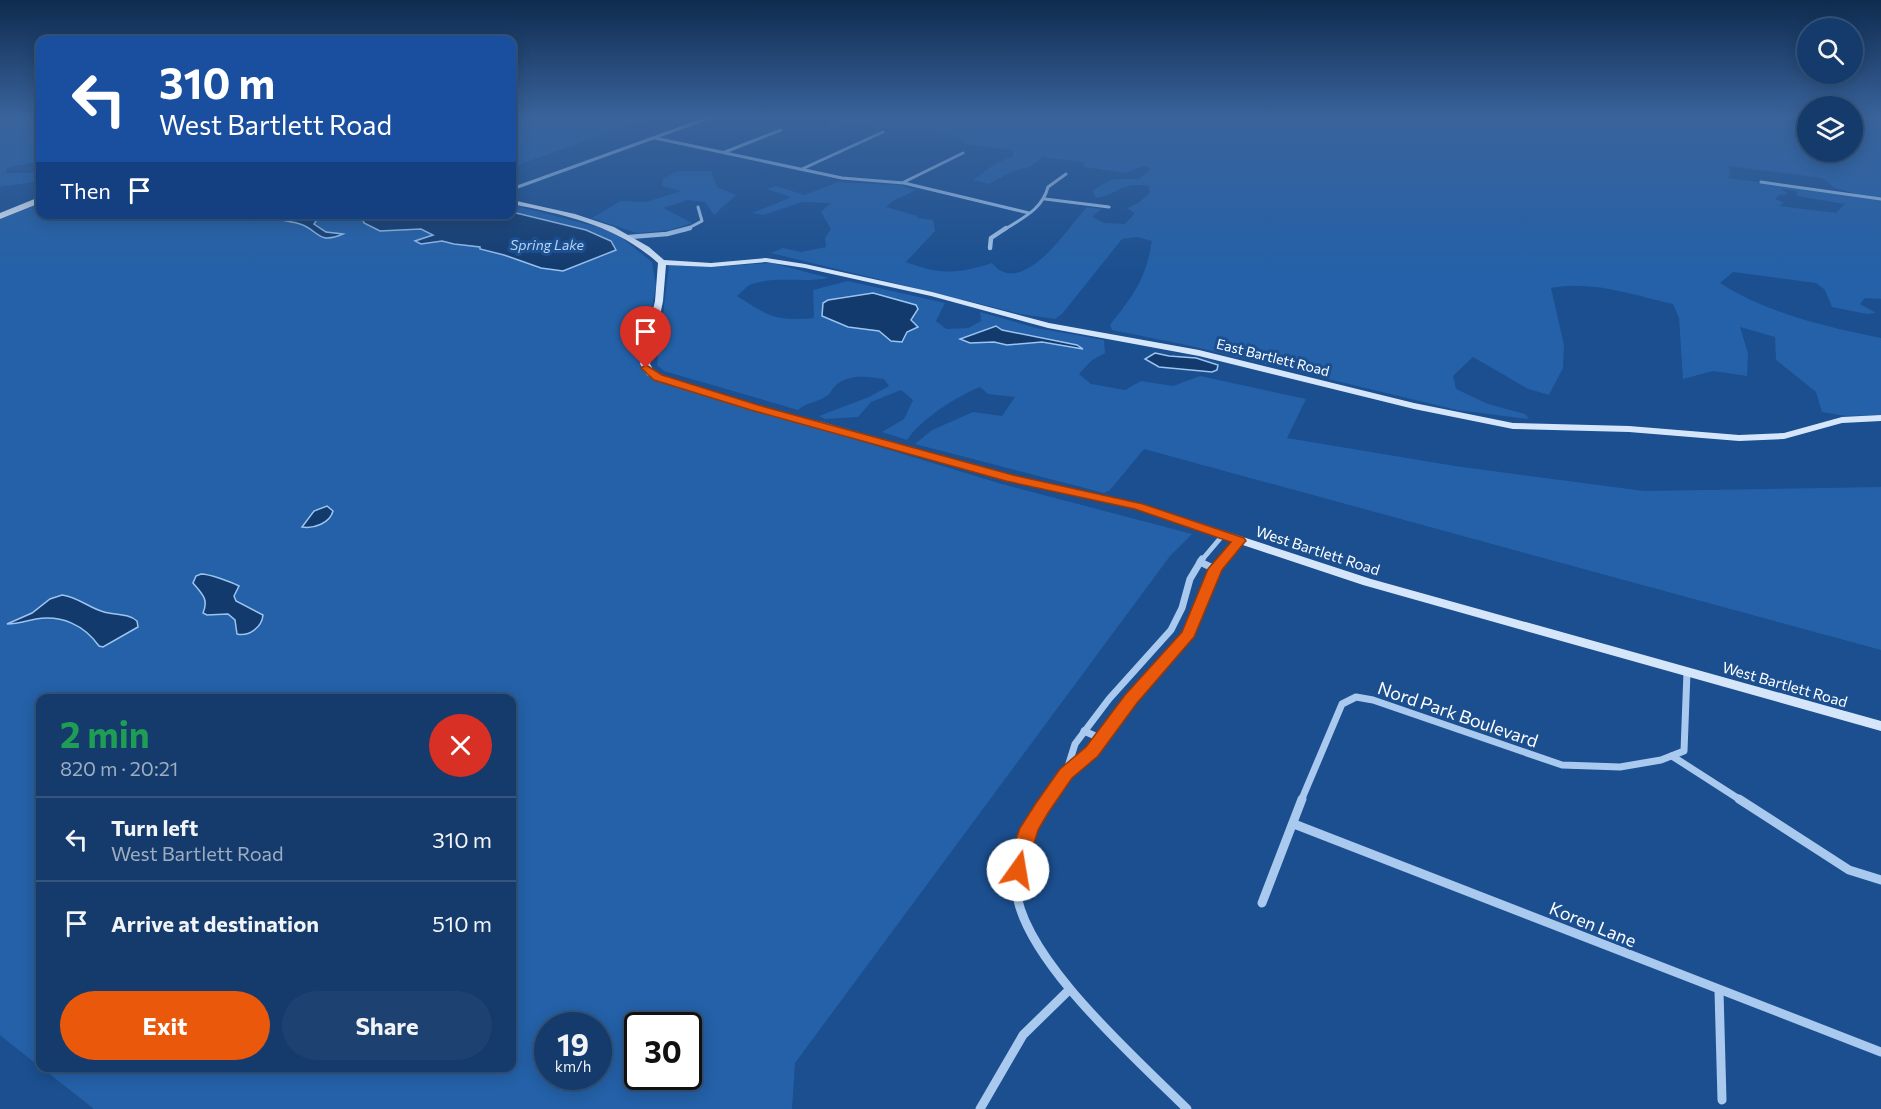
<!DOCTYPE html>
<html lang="en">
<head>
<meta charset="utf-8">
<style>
  body { margin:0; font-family:Commissioner,sans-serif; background:#1d4271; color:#f1f3f6; height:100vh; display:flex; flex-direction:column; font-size:22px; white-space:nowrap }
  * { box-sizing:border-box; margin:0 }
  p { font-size:20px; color:#9dadc1 }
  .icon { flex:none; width:33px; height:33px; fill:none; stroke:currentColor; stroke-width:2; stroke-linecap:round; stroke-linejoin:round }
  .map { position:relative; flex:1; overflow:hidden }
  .panel { position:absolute; left:36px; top:694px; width:480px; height:378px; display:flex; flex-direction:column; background:#143b6b; border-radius:12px; box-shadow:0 3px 15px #0003,0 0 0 2px #33557e }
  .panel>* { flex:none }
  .banner { position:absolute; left:36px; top:36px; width:480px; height:183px; border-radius:12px; box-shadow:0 3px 15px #0003,0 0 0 2px #33557e; background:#1a4fa0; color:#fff; overflow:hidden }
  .controls { position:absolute; left:1797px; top:18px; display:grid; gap:12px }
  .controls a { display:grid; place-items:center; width:66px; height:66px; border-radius:50%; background:#143b6b; box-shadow:0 3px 15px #0003,0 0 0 2px #33557e; font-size:30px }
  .speed { position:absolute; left:534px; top:1012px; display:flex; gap:12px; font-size:30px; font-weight:700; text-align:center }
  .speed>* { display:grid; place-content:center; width:78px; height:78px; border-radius:50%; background:#143b6b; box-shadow:0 3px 15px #0003,0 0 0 2px #33557e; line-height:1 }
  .speed small { font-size:15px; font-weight:400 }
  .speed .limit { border:3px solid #111; border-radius:9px; background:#fff; color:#111 }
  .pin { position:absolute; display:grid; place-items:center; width:51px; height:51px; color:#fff; margin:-62px -26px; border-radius:50% 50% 50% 0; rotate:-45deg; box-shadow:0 0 6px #0007 }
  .pin .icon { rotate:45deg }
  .me { position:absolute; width:66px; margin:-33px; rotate:13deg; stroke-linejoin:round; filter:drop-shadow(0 0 4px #0008) }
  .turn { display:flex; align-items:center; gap:21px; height:126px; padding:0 24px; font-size:27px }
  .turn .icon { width:78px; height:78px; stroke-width:2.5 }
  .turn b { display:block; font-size:42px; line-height:51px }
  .then { display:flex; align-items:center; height:57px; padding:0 24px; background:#0003; gap:12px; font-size:22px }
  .round { display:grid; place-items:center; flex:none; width:63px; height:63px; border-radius:32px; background:#1d4271 }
  .summary { display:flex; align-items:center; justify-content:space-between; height:102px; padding:0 24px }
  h1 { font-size:36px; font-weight:700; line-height:45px; color:#1e9e55 }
  .cta { display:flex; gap:12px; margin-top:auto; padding:12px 24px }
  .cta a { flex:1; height:69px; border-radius:36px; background:#ea580c; color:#fff; font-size:24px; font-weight:700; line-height:69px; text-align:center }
  .cta a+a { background:#1d4271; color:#f1f3f6 }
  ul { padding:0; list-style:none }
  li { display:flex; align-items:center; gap:18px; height:84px; padding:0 24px; border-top:2px solid #33557e }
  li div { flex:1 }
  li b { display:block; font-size:22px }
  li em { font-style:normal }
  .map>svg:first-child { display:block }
  .green { fill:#2461a8; fill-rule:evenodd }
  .water { fill:#123a6d; stroke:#9cc4f0; stroke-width:1.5 }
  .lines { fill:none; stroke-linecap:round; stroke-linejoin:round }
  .street-far4 { stroke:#a9c9ee; stroke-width:3 }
  .street-far3 { stroke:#a9c9ee; stroke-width:4.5 }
  .street-far2 { stroke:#a9c9ee; stroke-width:5 }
  .street-far1 { stroke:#a9c9ee; stroke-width:7 }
  .street { stroke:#a9c9ee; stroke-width:9 }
  .secondary { fill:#d6e6fa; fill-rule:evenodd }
  .primary { fill:#f0f6ff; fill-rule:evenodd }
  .route { fill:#ea580c; stroke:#983908; stroke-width:1.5 }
  .labels { text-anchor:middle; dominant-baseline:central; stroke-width:6; stroke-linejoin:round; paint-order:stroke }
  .far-water-label { font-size:14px; font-style:italic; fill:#b5d3f5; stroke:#1b4f8f }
  .far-street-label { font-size:14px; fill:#fff; stroke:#1b4f8f }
  .street-label { font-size:15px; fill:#fff; stroke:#1b4f8f }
  .near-street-label { font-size:18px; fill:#fff; stroke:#1b4f8f }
</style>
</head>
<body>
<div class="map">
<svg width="1881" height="1109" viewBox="0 0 1881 1109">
  <rect width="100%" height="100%" fill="#1b4f8f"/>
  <!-- green -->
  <g class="green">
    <polygon points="0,116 40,116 40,161 7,168 6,173 33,173 40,171 40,181 0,187"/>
    <polygon points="512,116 657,116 512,167 512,148 517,142 512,139"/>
    <path d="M806 116H1807L1808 152H1852L1853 116H1881V299L1865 298 1860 304 1876 313 1867 314 1832 307 1825 290 1816 283 1733 272 1720 283C1767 313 1826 327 1881 338V415L1846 416 1822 412 1816 392 1776 360 1775 337 1740 327 1748 353 1747 376 1713 371 1683 379 1679 318 1673 304C1633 295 1592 280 1551 288L1564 345 1563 368 1549 395 1528 389 1473 357 1453 376 1456 389 1488 404 1525 414 1529 419 1457 410 1191 346 1112 330 1110 325C1134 294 1145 281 1152 241L1138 237 1122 239 1062 314 1055 319 1021 314 771 253 783 248 801 252 826 247 825 238 831 229 821 212 831 203 802 202 763 215 753 213 791 197 767 189 776 186 805 195 837 182 900 185 916 190 893 201 886 207 917 216V218L933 220 935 231 906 262C941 275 957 274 992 263 1022 300 1069 227 1087 207L1101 209 1092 217 1104 223 1125 224 1135 213 1127 208 1138 203 1150 193 1149 186C1119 181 1120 195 1095 198L1093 190 1113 179H1139L1152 168 1142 166 1126 173 1085 167 1082 162 1043 157 1029 167 1013 171 989 184 973 180 995 164 1013 156V150L965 144 962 139 943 135 852 124 824 130 833 122ZM1729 166 1822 178 1835 188 1857 194 1858 196 1728 178 1730 175ZM1781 189 1797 191V196L1845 204 1836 213 1779 206 1784 203 1775 199 1779 195 1789 194Z"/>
    <polygon points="679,171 711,171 717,187 736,195 714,215 705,202 688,200 663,208 692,223 670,230 637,233 592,218 621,201 646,202 681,191 662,186 663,178"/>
    <path d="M40 202V214H512V205L613 231 652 262 656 286 640 366 656 379 1002 484 1192 534 1170 556 795 1063 792 1109H94L42 1068H512V699H40V1067L0 1035V219ZM548 1026H598V1077H548ZM638 1026H688V1077H638Z"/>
    <path d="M772 263 829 278C804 283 776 276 752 284 747 285 742 292 737 296 770 317 775 321 814 318L813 290 848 281 945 303 936 321 946 329 968 328 981 321 980 312 1036 328 1104 340 1105 353 1091 361 1079 374 1091 384 1125 390 1141 381 1173 386 1200 376 1306 399 1287 438 1455 466 1644 491 1881 487V650L1144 449 1110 490 1104 493 915 444 932 430 973 412 1002 416 1015 397 988 394 980 387C957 396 921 419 907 440L882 432 904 419 913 400 901 390 871 402 858 417 825 419 819 416 869 397 889 386 884 379C866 376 847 374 834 387 832 389 831 393 828 395 819 402 807 402 798 410L664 371 657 365 669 265 708 267ZM873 293 916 305V314L902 342 891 341 879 331 840 325 839 297ZM996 326 1002 330 1081 348 1042 342 1015 345 994 342 970 343 966 337Z"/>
  </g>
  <!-- water -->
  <g class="water">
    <polygon points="512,212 586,230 611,241 616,250 563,271 541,268 504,255 480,249 480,247 454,244 442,241 421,244 415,241 433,235 421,229 380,231 364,223 361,215 512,214"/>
    <path d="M254 215H320L314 224 326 232 343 234C317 245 319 230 300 224 285 219 270 220 254 215Z"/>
    <polygon points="873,293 916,305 918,309 911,320 918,327 907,332 902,342 891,341 879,331 848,327 822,316 823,303 828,300"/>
    <polygon points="996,326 1002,330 1077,345 1083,349 1042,342 1007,345 994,342 970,343 960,339"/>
    <polygon points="1155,353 1169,356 1196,358 1218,365 1217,370 1212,372 1159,367 1145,359"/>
    <path d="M327 506 333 511C330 523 314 529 302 527L314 511Z"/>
    <path d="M201 574C210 574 231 582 239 586L234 596 236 601 263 615C262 627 249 637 237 634L235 620 228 614 207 615 203 613C209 599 202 594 193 583L196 576Z"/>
    <path d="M62 595C78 597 89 608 104 612 115 615 128 613 137 621L138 627 103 647 99 646C84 625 62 615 36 619 26 621 17 624 7 624L32 613 50 599Z"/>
  </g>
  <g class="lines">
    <!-- street-far4 -->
    <g class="street-far4">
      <polyline points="655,138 842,178 904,183 1029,213"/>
      <polyline points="725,152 781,130"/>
      <polyline points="802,169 883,132"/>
      <polyline points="904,182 963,153"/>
      <polyline points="1761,182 1881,199"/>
      <polyline points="512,189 714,116"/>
      <polyline points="1045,199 1109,207"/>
      <polyline points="685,230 702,221 698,207"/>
      <path d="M1004 230C1022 218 1042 210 1048 187L1066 174"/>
    </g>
    <!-- street-far3 -->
    <g class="street-far3">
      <polyline points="629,237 667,234 690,228"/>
      <polyline points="990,248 991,238 1006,228"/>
    </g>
    <!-- street-far2 -->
    <g class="street-far2">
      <polyline points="1201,561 1223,535"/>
      <polyline points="1222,561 1240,541"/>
    </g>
    <!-- street-far1 -->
    <g class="street-far1">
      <polyline points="1200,562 1215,569"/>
      <polyline points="1084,731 1102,739"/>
      <polyline points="1672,756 1742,801"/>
      <polyline points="1066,773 1092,752 1131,699 1189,634 1215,569 1224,559"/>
      <polyline points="1047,801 1066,773 1075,744 1109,699 1171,630 1182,608 1190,579 1202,559"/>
      <polyline points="1301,801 1342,704 1356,697 1373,700 1562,765 1620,767 1661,760 1684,751 1687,672"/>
    </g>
    <!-- street -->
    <g class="street">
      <path d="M1048 799C1031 826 1014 855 1016 888 1021 958 1138 1060 1187 1109"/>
      <polyline points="1739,799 1849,870 1881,880"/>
      <polyline points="1294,824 1881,1052"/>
      <polyline points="1262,903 1302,799"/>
      <polyline points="1719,991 1722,1100"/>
      <polyline points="980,1109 1023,1035 1069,990"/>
    </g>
    <!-- secondary -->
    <path class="secondary" d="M512 200 575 214 614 227 649 247 664 260 711 263 766 258 805 264 932 292 1049 323 1199 350 1414 403 1513 423 1629 426 1739 435 1784 433 1842 417 1881 415V421L1842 423 1784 439 1739 441 1629 432 1513 429 1414 409 1199 356 1048 328 931 296 805 268 766 262 711 267 666 265 663 301 650 364 654 371 661 375 757 406 822 422 1013 476 1142 504 1371 579 1881 721V731L1363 585 1135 509 1007 481 814 426 751 410 655 379 647 375 640 364 655 301 658 263C616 225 565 215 512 204Z"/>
    <!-- primary -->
    <polygon class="primary" points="37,198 40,198 40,203 0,219 0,213"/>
  </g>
  <!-- sky -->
  <linearGradient id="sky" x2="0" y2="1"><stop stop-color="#0f2b4f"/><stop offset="0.43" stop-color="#39639b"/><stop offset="1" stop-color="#39639b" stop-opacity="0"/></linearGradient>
  <rect width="1881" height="272" fill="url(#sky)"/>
  <!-- route -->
  <polygon class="route" points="646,365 662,375 758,405 1013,475 1143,504 1244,538 1246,541 1244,543 1222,570 1194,637 1137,703 1098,756 1072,778 1048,813 1038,830 1024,876 1018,878 1011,876 1008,870 1012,850 1020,828 1036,803 1060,769 1086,747 1125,695 1182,632 1208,569 1231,542 1135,509 1006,481 751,410 654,380 641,368"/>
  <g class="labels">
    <!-- far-water labels -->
    <g class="far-water-label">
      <text x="547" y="244">Spring Lake</text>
    </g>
    <!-- far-street labels -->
    <g class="far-street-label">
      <text transform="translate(1273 357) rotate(14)">East Bartlett Road</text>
    </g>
    <!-- street labels -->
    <g class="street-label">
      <text transform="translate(1318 550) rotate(18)">West Bartlett Road</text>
      <text transform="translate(1785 684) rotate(16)">West Bartlett Road</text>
    </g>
    <!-- near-street labels -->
    <g class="near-street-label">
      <text transform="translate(1458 714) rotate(19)">Nord Park Boulevard</text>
      <text transform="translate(1593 924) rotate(22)">Koren Lane</text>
    </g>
  </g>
</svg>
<div class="controls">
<a><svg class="icon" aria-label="search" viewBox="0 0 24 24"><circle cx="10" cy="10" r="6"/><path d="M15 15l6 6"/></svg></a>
<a><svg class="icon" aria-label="layers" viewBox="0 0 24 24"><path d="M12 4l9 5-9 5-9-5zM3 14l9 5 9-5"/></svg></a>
</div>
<div class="speed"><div>19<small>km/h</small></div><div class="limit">30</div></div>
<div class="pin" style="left:646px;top:368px;background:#d93025"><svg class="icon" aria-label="arrive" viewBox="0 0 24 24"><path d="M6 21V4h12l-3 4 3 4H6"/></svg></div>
<svg class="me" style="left:1018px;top:870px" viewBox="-20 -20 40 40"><circle r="19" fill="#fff"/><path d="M0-13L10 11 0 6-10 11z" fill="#ea580c"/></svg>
<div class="banner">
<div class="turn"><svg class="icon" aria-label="left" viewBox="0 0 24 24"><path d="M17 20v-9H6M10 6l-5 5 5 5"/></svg><div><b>310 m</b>West Bartlett Road</div></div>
<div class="then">Then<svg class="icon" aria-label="arrive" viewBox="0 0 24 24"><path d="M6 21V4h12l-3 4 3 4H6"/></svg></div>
</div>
<section class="panel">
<div class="summary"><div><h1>2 min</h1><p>820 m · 20:21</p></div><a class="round" style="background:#d93025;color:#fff"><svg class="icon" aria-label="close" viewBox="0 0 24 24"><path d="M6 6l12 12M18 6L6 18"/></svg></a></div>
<ul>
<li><svg class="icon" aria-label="left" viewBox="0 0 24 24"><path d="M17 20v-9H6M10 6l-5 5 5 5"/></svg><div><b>Turn left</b><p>West Bartlett Road</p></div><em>310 m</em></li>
<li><svg class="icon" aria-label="arrive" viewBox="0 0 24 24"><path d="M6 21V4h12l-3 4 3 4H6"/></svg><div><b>Arrive at destination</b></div><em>510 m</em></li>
</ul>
<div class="cta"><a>Exit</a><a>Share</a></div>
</section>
</div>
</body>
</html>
